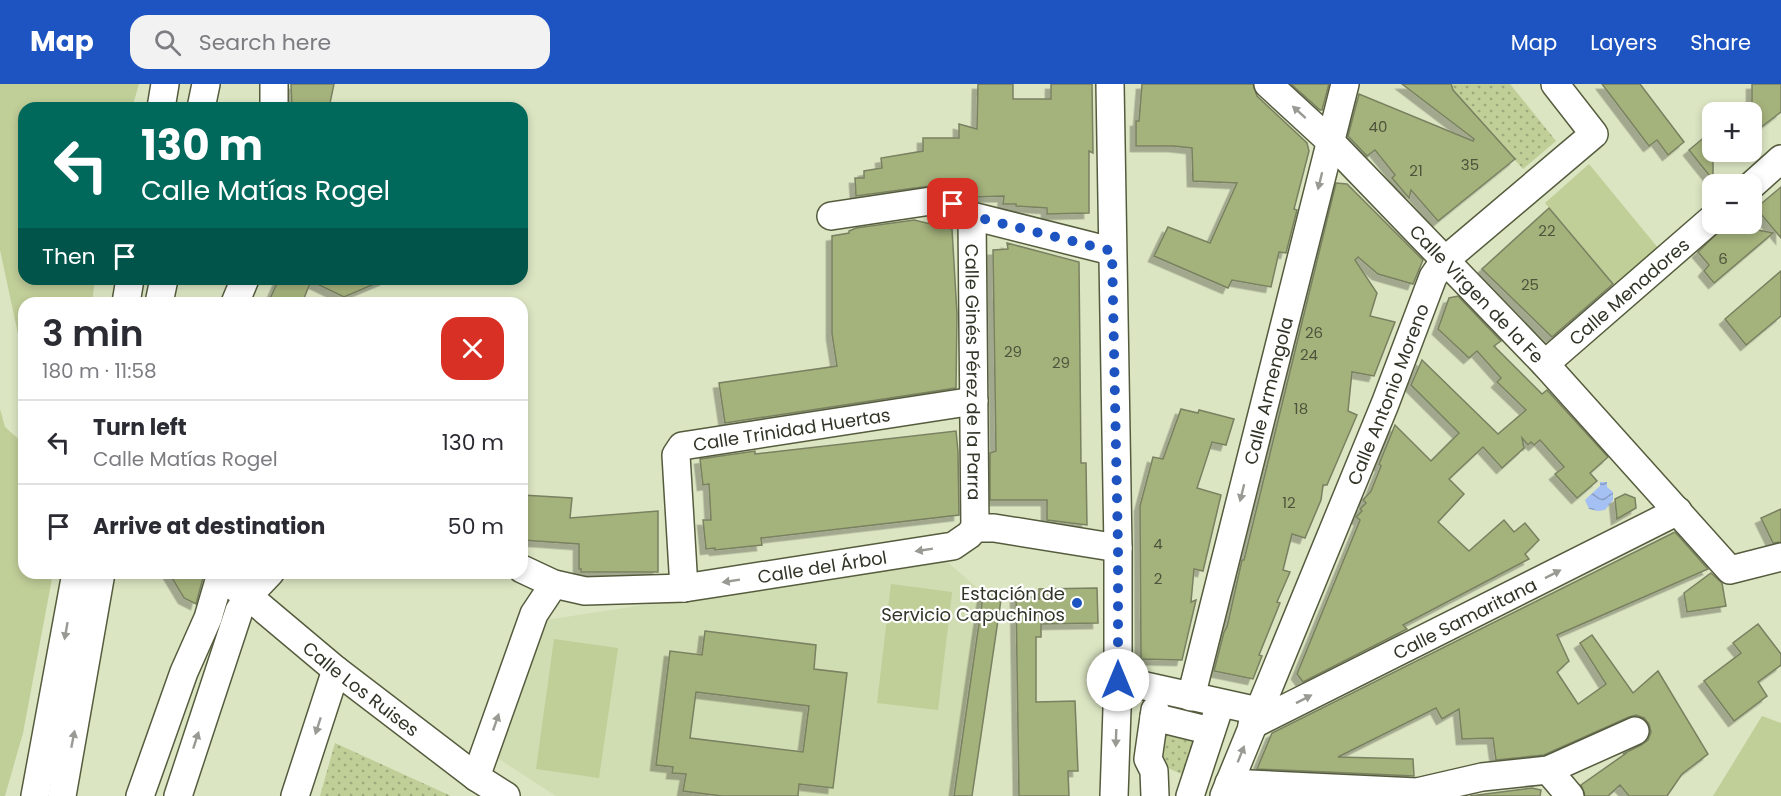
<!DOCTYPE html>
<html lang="en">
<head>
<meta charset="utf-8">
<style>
  body { margin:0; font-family:Poppins,sans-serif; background:#f2f2f3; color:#2b2b33; height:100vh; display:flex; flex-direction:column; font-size:22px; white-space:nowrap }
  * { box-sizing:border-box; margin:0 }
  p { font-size:20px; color:#7c7c81 }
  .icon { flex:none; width:33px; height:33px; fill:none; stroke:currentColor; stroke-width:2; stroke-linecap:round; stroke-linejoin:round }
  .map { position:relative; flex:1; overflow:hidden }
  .sheet { position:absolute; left:18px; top:213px; width:510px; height:282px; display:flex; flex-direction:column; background:#fff; border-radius:18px; box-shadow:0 3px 9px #0003 }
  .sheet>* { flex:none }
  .top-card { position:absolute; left:18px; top:18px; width:510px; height:183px; border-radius:18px; box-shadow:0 3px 9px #0003; background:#00695c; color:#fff; overflow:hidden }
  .controls { position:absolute; left:1702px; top:18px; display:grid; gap:12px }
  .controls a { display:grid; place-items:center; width:60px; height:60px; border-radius:12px; background:#fff; box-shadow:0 3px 9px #0003; font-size:30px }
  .pin { position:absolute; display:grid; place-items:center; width:51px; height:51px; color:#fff; margin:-26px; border-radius:12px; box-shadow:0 3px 9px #0006 }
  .me { position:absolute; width:66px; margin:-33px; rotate:0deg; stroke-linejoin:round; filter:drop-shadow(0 0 4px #0008) }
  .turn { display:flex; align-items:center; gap:21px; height:126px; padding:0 24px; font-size:27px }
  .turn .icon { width:78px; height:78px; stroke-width:2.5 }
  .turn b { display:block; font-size:42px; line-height:51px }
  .then { display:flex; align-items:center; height:57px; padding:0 24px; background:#0003; gap:12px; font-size:22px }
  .round { display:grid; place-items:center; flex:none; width:63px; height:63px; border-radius:18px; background:#f2f2f3 }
  .headline { display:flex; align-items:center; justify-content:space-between; height:102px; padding:0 24px }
  h1 { font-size:36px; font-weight:600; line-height:45px }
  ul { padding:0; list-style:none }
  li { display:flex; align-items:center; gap:18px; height:84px; padding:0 24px; border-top:2px solid #e1e1e2 }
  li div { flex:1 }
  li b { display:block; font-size:22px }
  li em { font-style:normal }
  header { display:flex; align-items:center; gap:36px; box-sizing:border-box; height:84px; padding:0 30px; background:#1e54c1; color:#fff }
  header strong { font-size:28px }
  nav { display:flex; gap:33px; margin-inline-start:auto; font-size:21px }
  .search { width:420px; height:54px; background:#f2f2f3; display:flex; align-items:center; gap:15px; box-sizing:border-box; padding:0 21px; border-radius:18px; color:#7c7c81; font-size:22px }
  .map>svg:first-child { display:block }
  .built { fill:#d0dcb1 }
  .green { fill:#c0ce98 }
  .park { fill:url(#park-dots) }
  .water { fill:url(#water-waves) }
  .building { fill:#a4b27b; stroke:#798161; stroke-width:1.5; fill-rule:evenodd; filter:url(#shadow) }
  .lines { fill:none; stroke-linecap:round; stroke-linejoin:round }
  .minor-casing { stroke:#555c3e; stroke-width:30 }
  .minor { stroke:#fff; stroke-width:27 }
  .oneway { fill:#989a93 }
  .route { stroke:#1e54c1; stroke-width:10; stroke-dasharray:0 18 }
  .poi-dot { fill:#1e54c1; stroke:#fff; stroke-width:2 }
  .labels { text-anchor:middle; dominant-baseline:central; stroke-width:4.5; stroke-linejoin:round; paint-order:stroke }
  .number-label { font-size:15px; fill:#4e543c }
  .street-label { font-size:18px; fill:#313527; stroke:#fff }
  .poi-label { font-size:18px; fill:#313527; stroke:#fff; text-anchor:end }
</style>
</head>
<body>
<header>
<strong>Map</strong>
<div class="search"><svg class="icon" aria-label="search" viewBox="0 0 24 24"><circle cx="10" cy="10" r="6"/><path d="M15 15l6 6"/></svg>Search here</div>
<nav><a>Map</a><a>Layers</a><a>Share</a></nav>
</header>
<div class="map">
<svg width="1781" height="712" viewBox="0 0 1781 712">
  <defs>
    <pattern id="park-dots" width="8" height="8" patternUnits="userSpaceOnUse" patternTransform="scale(1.5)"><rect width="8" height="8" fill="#c0ce98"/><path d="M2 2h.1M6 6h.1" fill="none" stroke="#9da87c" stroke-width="1.8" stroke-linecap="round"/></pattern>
    <pattern id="water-waves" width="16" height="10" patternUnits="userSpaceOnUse" patternTransform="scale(1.5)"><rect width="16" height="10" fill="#a5c0f2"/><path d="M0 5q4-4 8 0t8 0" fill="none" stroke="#879dc4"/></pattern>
    <filter id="shadow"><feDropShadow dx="-5.5" dy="5.5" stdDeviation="0" flood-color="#0004"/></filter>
  </defs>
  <rect width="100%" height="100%" fill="#dbe5c2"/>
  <!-- built -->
  <polygon class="built" points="944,475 982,508 952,712 556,712 496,673 546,536"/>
  <!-- green -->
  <g class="green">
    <polygon points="0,0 139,0 132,24 24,24 24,195 95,195 92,219 24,219 24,278 0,166"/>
    <polygon points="1589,80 1663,170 1620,208 1545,119"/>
    <polygon points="0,325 5,343 24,360 24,489 53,489 23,649 5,712 0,712"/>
    <polygon points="891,500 952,508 938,626 877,619"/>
    <polygon points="554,555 618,564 599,694 536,685"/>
    <polygon points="1762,632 1781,639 1781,712 1713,712"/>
  </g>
  <!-- park -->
  <g class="park">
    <polygon points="1451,0 1510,0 1556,57 1523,85 1453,7"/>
    <polygon points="1162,642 1201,655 1188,693 1148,675"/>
    <polygon points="335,659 451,712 320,712"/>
  </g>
  <!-- water -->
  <polygon class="water" points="1600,398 1607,398 1607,403 1613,408 1613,416 1605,426 1598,427 1589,425 1585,416 1600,402"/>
  <!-- building -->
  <g class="building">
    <polygon points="291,0 334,0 329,24 292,24"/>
    <polygon points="978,0 1013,0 1013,15 1051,15 1051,0 1092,0 1093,69 1089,67 1089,129 1047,130 1047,124 1016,122 1016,120 1003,120 1004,112 973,113 957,105 937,101 856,112 855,94 864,94 864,87 882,84 881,74 923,67 923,54 959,54 959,40 977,45"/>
    <polygon points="1142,0 1253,0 1257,12 1307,59 1309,67 1294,125 1297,126 1286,169 1279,168 1271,203 1232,196 1228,204 1154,172 1168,143 1210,159 1237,99 1193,97 1192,64 1173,62 1136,62 1136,37 1139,37"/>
    <polygon points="1291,0 1329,0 1322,26 1320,26"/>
    <polygon points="1402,0 1451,0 1453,6 1515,75 1438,137 1411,106 1409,114 1392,94 1395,91 1375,66 1367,72 1348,52 1359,10 1473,57 1474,55"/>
    <polygon points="1602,0 1640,0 1684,58 1668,71 1657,56 1649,62"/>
    <polygon points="1752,0 1781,0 1781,28 1752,50"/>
    <polygon points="1713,46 1713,96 1689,66"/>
    <polygon points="1336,99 1347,100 1423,176 1413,200 1378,190 1358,173 1355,176 1377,209 1370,232 1395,238 1374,292 1352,288 1348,327 1357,331 1327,401 1323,401 1321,416 1305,454 1292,450 1283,486 1290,488 1277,518 1280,519 1259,571 1262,572 1253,595 1214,587 1224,548 1227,543 1242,476 1244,476"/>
    <polygon points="1781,103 1781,154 1756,124"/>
    <polygon points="1549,124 1613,200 1552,253 1482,185"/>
    <polygon points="914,136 952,145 957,230 956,304 725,339 719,299 837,282 832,250 832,152 849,149 849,147 856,144"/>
    <polygon points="1727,140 1773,149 1714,199 1704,187 1709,181 1698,168"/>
    <polygon points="1007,159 1079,178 1081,379 1086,379 1087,441 1047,436 1047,416 990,416 990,369 996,367 993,166 1008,165"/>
    <polygon points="1781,187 1781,232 1746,261 1725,235"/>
    <polygon points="279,195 386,195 344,213 311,197 302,219 268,219"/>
    <polygon points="1458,212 1501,257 1494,262 1542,310 1547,306 1608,373 1590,389 1597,397 1577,414 1555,390 1564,383 1540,356 1534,361 1531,358 1528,361 1522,354 1524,364 1502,384 1483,363 1449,395 1464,410 1438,438 1469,467 1504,436 1514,448 1525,439 1539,456 1525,470 1529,475 1403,541 1407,545 1303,598 1297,590 1360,436 1356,433 1362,427 1360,425 1366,419 1363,416 1371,407 1381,382 1379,380 1395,341 1431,377 1459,349 1411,301 1422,276 1498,350 1526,326 1497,298 1501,294 1477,267 1469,274 1438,245 1449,214"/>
    <polygon points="1181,325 1198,329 1199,326 1234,335 1226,361 1212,358 1197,404 1221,411 1203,487 1194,485 1191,518 1196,516 1182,576 1141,575 1140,422 1153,373 1163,375"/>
    <polygon points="956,347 958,367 959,431 761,454 762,461 715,466 715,464 706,465 703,436 711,436 709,400 703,401 700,375 755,367 755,370"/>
    <polygon points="1625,410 1635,414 1636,424 1617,435 1615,415"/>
    <polygon points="522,411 572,414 570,434 658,427 658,488 581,488 581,485 579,485 579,460 522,456"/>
    <polygon points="1781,425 1781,458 1773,459 1761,434"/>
    <polygon points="1675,448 1708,485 1557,551 1569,577 1557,588 1578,620 1606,600 1580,559 1592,551 1633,609 1658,587 1708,670 1682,690 1667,712 1629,712 1620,701 1608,712 1585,712 1581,701 1625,670 1623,670 1641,661 1648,656 1651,648 1649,640 1644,634 1636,631 1629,633 1544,671 1496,676 1493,654 1462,655 1459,625 1442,635 1436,624 1338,673 1413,675 1414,692 1257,685 1272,649"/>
    <polygon points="169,489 200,489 203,494 196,520 184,514"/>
    <polygon points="1711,489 1722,499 1726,522 1687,528 1684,509"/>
    <polygon points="1097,504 1098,539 1041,540 1041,553 1036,553 1036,618 1075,617 1078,687 1068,687 1069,712 1019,712 1016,512 1019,513 1019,510 1039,515 1039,505"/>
    <polygon points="984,505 1002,509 972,712 954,712"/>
    <polygon points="1758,540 1781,570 1781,581 1758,598 1767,612 1734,637 1704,597 1741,569 1733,559"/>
    <path d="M705 547 816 561 814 585 847 589 833 704 799 700 798 712H722L683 707 686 690 672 689 673 683 656 681 670 567 702 571ZM696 608 809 622 803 668 690 654Z"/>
    <polygon points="1532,704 1541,706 1540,712 1470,712"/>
  </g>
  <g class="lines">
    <!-- minor casing -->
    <g class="minor-casing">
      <g id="minor">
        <polyline points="274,0 274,24"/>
        <polyline points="1110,0 1118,464 1118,596 1114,712"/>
        <path id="s1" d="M1268 0 1330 57 1545 280 1730 486 1781 473"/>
        <polyline points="161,24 165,0"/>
        <polyline points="201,24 206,0"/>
        <polyline points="1752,101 1781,75"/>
        <path d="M831 132 931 117C947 117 959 121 972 132L1111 167"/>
        <path id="s2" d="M972 132 975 444"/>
        <polyline points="126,219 130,195"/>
        <polyline points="159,219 164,195"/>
        <polyline points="235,219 245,195"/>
        <path id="s3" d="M1545 280 1713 134"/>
        <polyline points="975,444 994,444 1118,464"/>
        <path id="s4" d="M522 485 554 500 585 507 684 504 953 462 969 451 975 444"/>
        <path id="s5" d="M220 493 248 512 336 586 476 693 506 712"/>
        <path id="s6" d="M684 504 676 371 682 362 974 317"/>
        <polyline points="1118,596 1258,627"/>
        <path id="s7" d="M1191 613 1345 0"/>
        <polyline points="1154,633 1211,647"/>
        <path id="s8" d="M1252 641 1678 427"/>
        <polyline points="1548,686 1570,712"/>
        <polyline points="476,693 534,530 554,500"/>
        <polyline points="1229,699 1417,708 1482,693 1548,686 1635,647"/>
        <polyline points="35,712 76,489"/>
        <polyline points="62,712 101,489"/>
        <polyline points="140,712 184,588 208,534 220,493 219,489"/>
        <polyline points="178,712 239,527 248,512 270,489"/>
        <polyline points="295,712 336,586"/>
        <polyline points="1155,712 1154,687 1148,675 1155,626"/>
        <polyline points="1190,712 1217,630"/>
        <path id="s9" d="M1224 712 1385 320 1433 193 1444 177 1594 50 1555 0"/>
      </g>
    </g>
    <!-- minor -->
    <use href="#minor" class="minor"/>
  </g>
  <!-- one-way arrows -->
  <defs><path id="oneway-solid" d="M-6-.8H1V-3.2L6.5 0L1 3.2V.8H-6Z" transform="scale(1.5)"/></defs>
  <g class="oneway">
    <use href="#oneway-solid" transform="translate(1299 28) rotate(-138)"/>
    <use href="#oneway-solid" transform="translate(1320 97) rotate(104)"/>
    <use href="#oneway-solid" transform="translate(1242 409) rotate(104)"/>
    <use href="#oneway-solid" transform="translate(924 466) rotate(171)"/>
    <use href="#oneway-solid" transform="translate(1553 490) rotate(-27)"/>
    <use href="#oneway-solid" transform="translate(731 497) rotate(171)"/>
    <use href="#oneway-solid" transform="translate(66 547) rotate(100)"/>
    <use href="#oneway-solid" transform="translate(1304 615) rotate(-27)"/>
    <use href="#oneway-solid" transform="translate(496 638) rotate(-71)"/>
    <use href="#oneway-solid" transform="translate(318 642) rotate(108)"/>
    <use href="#oneway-solid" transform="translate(1116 654) rotate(92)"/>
    <use href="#oneway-solid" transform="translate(73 655) rotate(-79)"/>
    <use href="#oneway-solid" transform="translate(196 656) rotate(-72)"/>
    <use href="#oneway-solid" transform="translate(1241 670) rotate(-68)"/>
  </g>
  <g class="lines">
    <!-- route -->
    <polyline class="route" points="953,120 972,132 1112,167 1118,464 1118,596"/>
  </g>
  <!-- markers -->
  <circle class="poi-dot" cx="1077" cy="519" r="6"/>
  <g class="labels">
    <!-- number labels -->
    <g class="number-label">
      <text x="1378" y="42">40</text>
      <text x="1470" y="80">35</text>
      <text x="1416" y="86">21</text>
      <text x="1547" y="146">22</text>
      <text x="1723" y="174">6</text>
      <text x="1530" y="200">25</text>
      <text x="1314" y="248">26</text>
      <text x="1013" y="267">29</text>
      <text x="1309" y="270">24</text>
      <text x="1061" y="278">29</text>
      <text x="1301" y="324">18</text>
      <text x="1289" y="418">12</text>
      <text x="1158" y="459">4</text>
      <text x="1158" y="494">2</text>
    </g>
    <!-- street labels -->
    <g class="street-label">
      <text stroke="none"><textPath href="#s3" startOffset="111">Calle Menadores</textPath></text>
      <text stroke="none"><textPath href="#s1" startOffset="296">Calle Virgen de la Fe</textPath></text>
      <text stroke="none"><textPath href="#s2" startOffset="156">Calle Ginés Pérez de la Parra</textPath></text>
      <text stroke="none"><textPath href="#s7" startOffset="316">Calle Armengola</textPath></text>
      <text stroke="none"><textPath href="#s9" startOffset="434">Calle Antonio Moreno</textPath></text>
      <text stroke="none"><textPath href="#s6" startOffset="255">Calle Trinidad Huertas</textPath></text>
      <text stroke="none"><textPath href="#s4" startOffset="306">Calle del Árbol</textPath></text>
      <text stroke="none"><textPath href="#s8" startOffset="238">Calle Samaritana</textPath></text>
      <text stroke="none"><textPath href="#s5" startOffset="180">Calle Los Ruises</textPath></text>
    </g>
    <!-- poi labels -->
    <g class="poi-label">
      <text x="1065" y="509">Estación de<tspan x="1065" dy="21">Servicio Capuchinos</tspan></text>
    </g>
  </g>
</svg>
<div class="controls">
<a>+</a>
<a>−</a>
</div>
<div class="pin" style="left:953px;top:120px;background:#d93025"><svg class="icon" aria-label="arrive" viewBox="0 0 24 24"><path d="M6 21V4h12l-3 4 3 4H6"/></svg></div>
<svg class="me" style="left:1118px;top:596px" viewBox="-20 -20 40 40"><circle r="19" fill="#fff"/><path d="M0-13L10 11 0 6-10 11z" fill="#1e54c1"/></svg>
<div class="top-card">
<div class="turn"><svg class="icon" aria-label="left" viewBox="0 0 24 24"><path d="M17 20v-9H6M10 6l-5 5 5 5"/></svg><div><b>130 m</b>Calle Matías Rogel</div></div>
<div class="then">Then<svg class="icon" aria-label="arrive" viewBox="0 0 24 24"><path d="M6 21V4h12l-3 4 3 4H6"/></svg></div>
</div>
<section class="sheet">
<div class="headline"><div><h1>3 min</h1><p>180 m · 11:58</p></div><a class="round" style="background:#d93025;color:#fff"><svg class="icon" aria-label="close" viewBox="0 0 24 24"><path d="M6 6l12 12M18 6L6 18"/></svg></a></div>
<ul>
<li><svg class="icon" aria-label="left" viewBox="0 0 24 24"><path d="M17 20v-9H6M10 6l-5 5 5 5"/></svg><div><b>Turn left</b><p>Calle Matías Rogel</p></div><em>130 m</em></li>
<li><svg class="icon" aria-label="arrive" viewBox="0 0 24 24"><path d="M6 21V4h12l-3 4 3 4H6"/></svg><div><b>Arrive at destination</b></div><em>50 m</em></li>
</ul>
</section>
</div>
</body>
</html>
